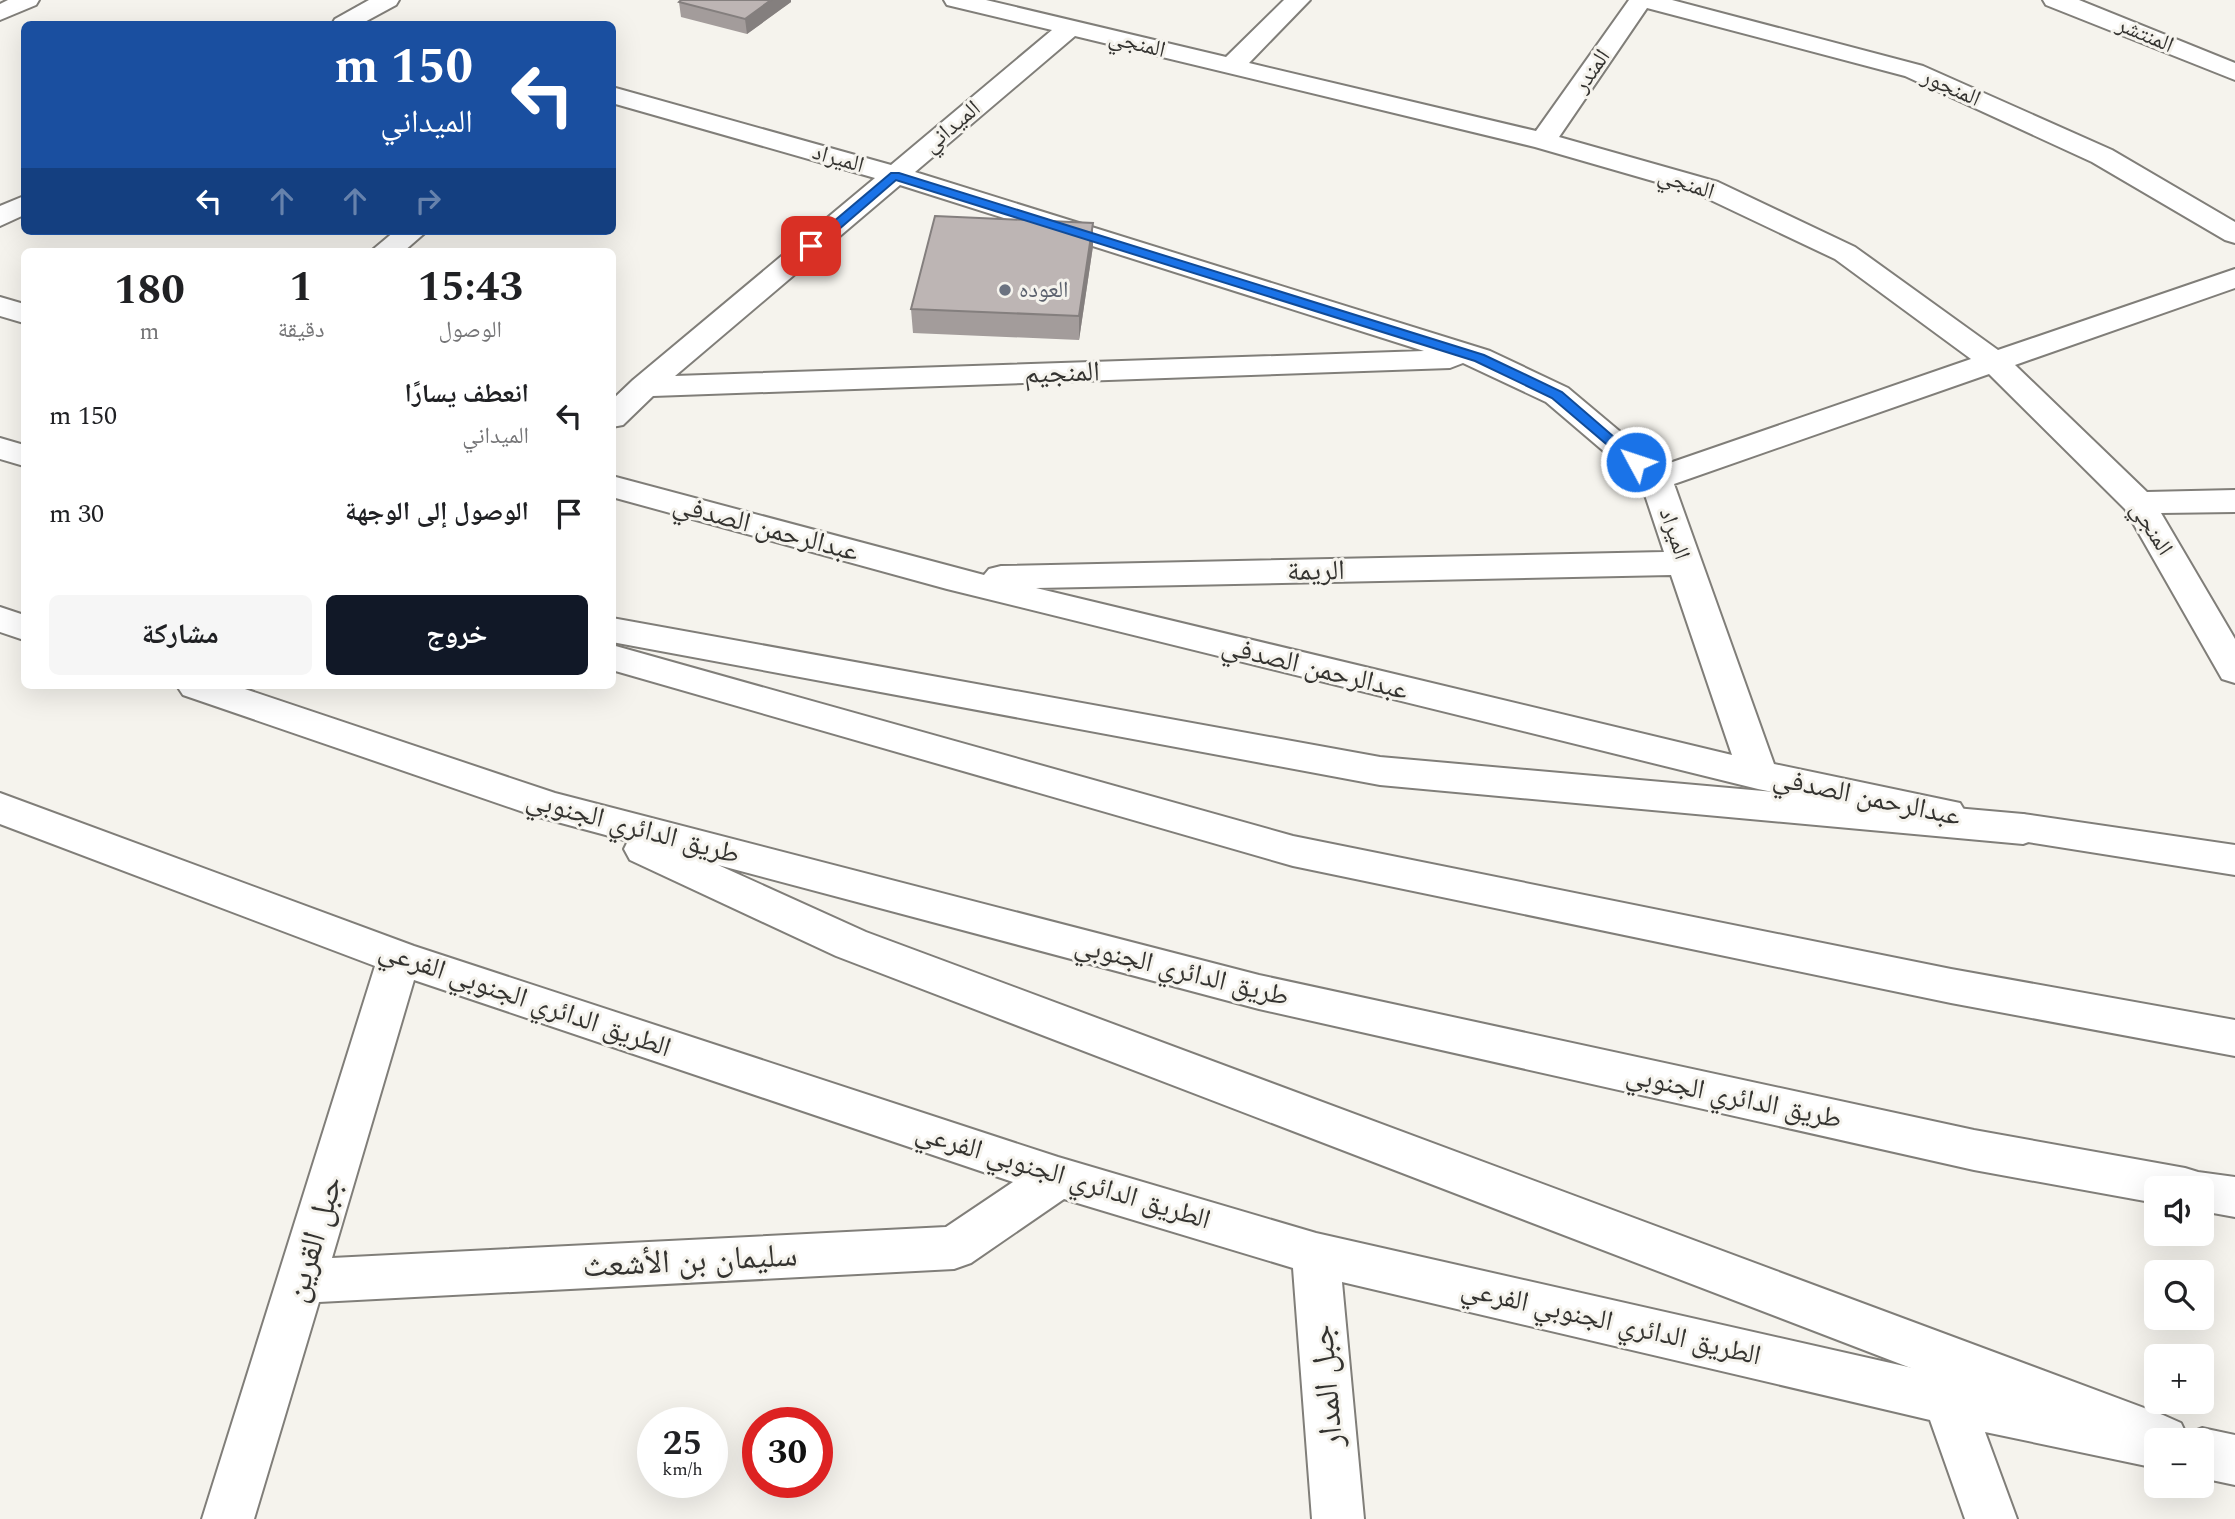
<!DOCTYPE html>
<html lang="ar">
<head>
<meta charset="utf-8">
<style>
  body { margin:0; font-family:Spectral,"Noto Naskh Arabic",serif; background:#f6f6f6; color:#202124; direction:rtl; height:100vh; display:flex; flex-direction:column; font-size:26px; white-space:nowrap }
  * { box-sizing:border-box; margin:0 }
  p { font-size:23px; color:#757577 }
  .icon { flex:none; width:38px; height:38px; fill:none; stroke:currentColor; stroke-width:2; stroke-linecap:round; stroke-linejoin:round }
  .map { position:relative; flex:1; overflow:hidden; direction:ltr }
  .sheet { position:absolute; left:21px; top:248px; width:595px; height:441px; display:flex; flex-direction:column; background:#fff; border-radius:10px; box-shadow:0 7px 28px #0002; direction:rtl }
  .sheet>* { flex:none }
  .hud { position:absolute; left:21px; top:21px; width:595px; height:214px; border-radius:10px; box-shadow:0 7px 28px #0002; direction:rtl; background:#1a4fa0; color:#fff; overflow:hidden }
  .controls { position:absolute; left:2144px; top:1176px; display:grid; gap:14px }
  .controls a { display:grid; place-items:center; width:70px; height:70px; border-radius:10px; background:#fff; box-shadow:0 7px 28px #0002; font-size:35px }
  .speed { position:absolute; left:637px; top:1407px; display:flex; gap:14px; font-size:35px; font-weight:700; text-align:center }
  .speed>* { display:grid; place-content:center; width:91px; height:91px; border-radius:50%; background:#fff; box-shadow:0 7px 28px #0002; line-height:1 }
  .speed small { font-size:18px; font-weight:400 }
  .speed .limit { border:10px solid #d22; background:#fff; color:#111 }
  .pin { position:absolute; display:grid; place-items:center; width:60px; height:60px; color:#fff; margin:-30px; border-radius:14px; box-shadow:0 4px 10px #0006 }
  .me { position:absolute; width:77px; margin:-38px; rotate:310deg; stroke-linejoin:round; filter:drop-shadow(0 0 5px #0008) }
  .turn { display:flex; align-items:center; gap:24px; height:147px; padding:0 28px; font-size:32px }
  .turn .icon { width:91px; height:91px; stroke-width:2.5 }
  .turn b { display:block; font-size:49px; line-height:60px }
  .lanes { display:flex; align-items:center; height:66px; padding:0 28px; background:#0003; justify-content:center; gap:35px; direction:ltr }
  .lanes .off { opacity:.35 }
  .eta { display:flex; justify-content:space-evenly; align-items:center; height:119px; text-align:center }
  .eta b { font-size:42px; font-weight:700; line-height:49px }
  .primary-button { display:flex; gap:14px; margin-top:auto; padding:14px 28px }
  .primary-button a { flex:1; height:80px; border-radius:10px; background:#111827; color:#fff; font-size:28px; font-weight:700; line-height:80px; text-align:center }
  .primary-button a+a { background:#f6f6f6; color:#202124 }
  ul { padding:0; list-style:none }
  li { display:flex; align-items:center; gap:21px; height:98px; padding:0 28px }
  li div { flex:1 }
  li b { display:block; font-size:26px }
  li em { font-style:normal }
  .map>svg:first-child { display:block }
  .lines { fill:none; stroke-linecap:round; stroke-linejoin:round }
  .minor-casing { stroke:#807e79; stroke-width:4 }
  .major-casing { stroke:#807e79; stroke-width:4 }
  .highway-casing { stroke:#807e79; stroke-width:4 }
  .minor { fill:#fff; fill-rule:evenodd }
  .major { fill:#fff; fill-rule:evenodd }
  .highway { fill:#fff; fill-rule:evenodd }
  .wall { fill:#a39c9b }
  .shaded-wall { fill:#847f7e }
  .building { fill:#bdb5b4; stroke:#847f7e; stroke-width:2 }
  .route { fill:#1a73e8; stroke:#114b97; stroke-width:2 }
  .worship-dot { fill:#6b7280; stroke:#f5f3ed; stroke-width:2.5 }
  .labels { text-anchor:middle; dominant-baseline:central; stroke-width:6; stroke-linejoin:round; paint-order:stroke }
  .far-street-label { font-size:23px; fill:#343330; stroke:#f5f3ed }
  .far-worship-label { font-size:23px; fill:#5b616d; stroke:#f5f3ed; text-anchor:start }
  .street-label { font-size:28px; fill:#343330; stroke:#f5f3ed }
  .near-street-label { font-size:33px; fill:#343330; stroke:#f5f3ed }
</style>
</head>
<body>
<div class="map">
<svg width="2235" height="1519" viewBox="0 0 2235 1519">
  <rect width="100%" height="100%" fill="#f5f3ed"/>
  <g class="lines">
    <!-- minor casing -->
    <g class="minor-casing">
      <g id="minor">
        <polygon points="8,0 39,0 36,5 0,20 0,4"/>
        <polygon points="369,0 399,0 396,5 361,24 332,24 335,19"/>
        <path d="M944 0H986L1226 57 1284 0H1310L1249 63 1536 131 1629 0H1672L1923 66 2112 150 2235 222V243L2225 240 2092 162 1905 76 1647 8 1559 137 1718 182 1855 247 1998 350 2235 269V288L2015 365 2147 492 2235 490V512L2161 513 2235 639V683L2222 679 2125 509 1989 374 1674 484 1774 764 1960 803 1966 813 1960 823 1946 828 1758 789 947 589 612 497V476L984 575 989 569 1001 566 1664 552 1641 483 1546 402 1463 363 1450 368 653 396 623 425 612 427V400L633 380 875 178 612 103V87L891 165 1052 30 947 5ZM1075 36 1535 147 1698 194 1835 259 1971 359 1661 466 1568 388 1490 351 915 172ZM900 185 1424 351 675 376ZM1671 575 1732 755 1036 588Z"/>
        <polygon points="2043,0 2079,0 2235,63 2235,80 2046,5"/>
        <polygon points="24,196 24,215 0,226 0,206"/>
        <polygon points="395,231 427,231 403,252 370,252"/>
        <polygon points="0,297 24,304 24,323 0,316"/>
        <path d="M0 793 414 946 1058 1157 1316 1233 1948 1376 2156 1418 2174 1426 2181 1440H2156V1468L1985 1432 2017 1519H1965L1930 1420 1342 1282 1364 1519H1312L1293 1268 1064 1199 971 1263 954 1269 319 1302 254 1519H202L375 966 0 824ZM414 980 1013 1182 946 1227 332 1258Z"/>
        <polygon points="2202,1428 2235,1435 2235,1485 2202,1478 2202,1440 2182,1440 2184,1435"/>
      </g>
    </g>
    <!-- major casing -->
    <g class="major-casing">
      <polygon id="major" points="2023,814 2235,845 2235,875 2009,839 2003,829 2009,819"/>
    </g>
    <!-- highway casing -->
    <g class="highway-casing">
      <g id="highway">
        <polygon points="0,438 24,445 24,466 0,459"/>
        <polygon points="0,607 24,615 24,640 0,632"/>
        <polygon points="612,618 1380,757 2023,814 2037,819 2043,829 2037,839 2023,844 1380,785 612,642"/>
        <polygon points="612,645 1293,836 1951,969 2235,1020 2235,1056 1951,1003 1293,866 612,670"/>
        <polygon points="177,686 236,686 555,793 1259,975 1974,1130 2185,1168 2198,1172 2235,1177 2235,1217 2202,1211 2202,1188 2156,1188 2156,1203 1974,1170 1259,1009 718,865 866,932 2163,1415 2181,1423 2189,1440 2156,1440 2156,1462 836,956 630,860 624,849 628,841 535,816 183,695"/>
      </g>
    </g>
    <!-- minor -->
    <use href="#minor" class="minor"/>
    <!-- major -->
    <use href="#major" class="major"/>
    <!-- highway -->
    <use href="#highway" class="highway"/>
  </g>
  <!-- wall -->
  <g class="wall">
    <polygon points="679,2 791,2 747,34 681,17"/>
    <polygon points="1093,223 1093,246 1079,340 913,333 911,309"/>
  </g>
  <!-- shaded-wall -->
  <g class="shaded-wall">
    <polygon points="771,0 791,0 791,2 747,34 745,19"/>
    <polygon points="1093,223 1093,246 1079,340 1079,316"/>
  </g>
  <!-- building -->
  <g class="building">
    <polygon points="681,0 771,0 745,19 679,2"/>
    <polygon points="935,216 1093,223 1079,316 911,309"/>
  </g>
  <!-- route -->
  <polygon class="route" points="891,173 899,173 1484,355 1562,392 1643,462 1636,466 1631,465 1552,398 1475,361 896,180 816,249 807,249 807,244"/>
  <!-- markers -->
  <circle class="worship-dot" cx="1005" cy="290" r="7"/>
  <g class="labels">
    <!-- far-street labels -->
    <g class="far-street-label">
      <text transform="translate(2145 35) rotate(23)">المنتشر</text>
      <text transform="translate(1137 44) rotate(14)">المنجي</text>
      <text transform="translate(1592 71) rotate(-55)">المندر</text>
      <text transform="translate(1951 88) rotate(24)">المنجور</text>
      <text transform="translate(952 127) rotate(-40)">الميداني</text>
      <text transform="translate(838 159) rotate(16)">الميراد</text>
      <text transform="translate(1686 184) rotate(18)">المنجي</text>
      <text transform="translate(2151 529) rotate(57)">المنجي</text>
      <text transform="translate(1674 534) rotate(71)">الميراد</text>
    </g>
    <!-- far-worship labels -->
    <g class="far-worship-label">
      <text x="1019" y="290">العوده</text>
    </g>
    <!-- street labels -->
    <g class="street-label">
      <text transform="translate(1062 373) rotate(-2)">المنجيم</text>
      <text transform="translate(766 528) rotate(15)">عبدالرحمن الصدفي</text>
      <text transform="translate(1316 571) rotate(-1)">الريمة</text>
      <text transform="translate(1315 668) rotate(14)">عبدالرحمن الصدفي</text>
      <text transform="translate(1867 797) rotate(12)">عبدالرحمن الصدفي</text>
      <text transform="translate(633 827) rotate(15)">طريق الدائري الجنوبي</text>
      <text transform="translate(1182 971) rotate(14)">طريق الدائري الجنوبي</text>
      <text transform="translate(525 999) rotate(19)">الطريق الدائري الجنوبي الفرعي</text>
      <text transform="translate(1734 1097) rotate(12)">طريق الدائري الجنوبي</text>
      <text transform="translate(1063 1176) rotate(17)">الطريق الدائري الجنوبي الفرعي</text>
      <text transform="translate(1611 1322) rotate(13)">الطريق الدائري الجنوبي الفرعي</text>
    </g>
    <!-- near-street labels -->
    <g class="near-street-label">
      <text transform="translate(314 1239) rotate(-73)">جبل القرين</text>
      <text transform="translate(690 1261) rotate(-3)">سليمان بن الأشعث</text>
      <text transform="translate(1327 1386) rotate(-95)">جبل المدار</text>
    </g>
  </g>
</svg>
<div class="controls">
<a><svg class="icon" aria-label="sound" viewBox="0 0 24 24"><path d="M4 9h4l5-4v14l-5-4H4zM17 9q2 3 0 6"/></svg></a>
<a><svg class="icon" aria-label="search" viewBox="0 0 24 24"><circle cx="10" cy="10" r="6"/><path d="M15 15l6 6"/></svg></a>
<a>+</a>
<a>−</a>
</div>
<div class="speed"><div>25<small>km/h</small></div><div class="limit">30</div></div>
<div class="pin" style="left:811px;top:246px;background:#d93025"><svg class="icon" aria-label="arrive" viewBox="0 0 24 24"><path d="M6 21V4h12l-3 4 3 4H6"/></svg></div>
<svg class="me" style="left:1636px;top:462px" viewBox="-20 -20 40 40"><circle r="17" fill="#1a73e8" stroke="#fff" stroke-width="3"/><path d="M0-11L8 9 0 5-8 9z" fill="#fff"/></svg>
<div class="hud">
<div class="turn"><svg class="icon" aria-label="left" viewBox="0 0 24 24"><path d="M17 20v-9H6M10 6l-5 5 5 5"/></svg><div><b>150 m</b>الميداني</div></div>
<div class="lanes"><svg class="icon" aria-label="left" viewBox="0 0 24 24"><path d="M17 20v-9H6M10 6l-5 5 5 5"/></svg><svg class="icon off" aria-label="ahead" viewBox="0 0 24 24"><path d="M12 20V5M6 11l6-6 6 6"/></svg><svg class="icon off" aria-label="ahead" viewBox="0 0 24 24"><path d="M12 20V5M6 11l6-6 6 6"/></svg><svg class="icon off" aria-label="right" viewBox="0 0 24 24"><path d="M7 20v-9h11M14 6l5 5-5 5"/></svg></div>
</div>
<section class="sheet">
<div class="eta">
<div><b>15:43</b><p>الوصول</p></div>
<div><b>1</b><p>دقيقة</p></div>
<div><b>180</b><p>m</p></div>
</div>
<ul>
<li><svg class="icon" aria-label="left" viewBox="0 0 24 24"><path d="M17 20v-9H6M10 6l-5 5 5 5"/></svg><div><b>انعطف يسارًا</b><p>الميداني</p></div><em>150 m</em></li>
<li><svg class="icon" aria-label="arrive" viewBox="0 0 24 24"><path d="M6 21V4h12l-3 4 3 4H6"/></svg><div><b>الوصول إلى الوجهة</b></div><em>30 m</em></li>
</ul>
<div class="primary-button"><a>خروج</a><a>مشاركة</a></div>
</section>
</div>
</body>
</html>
